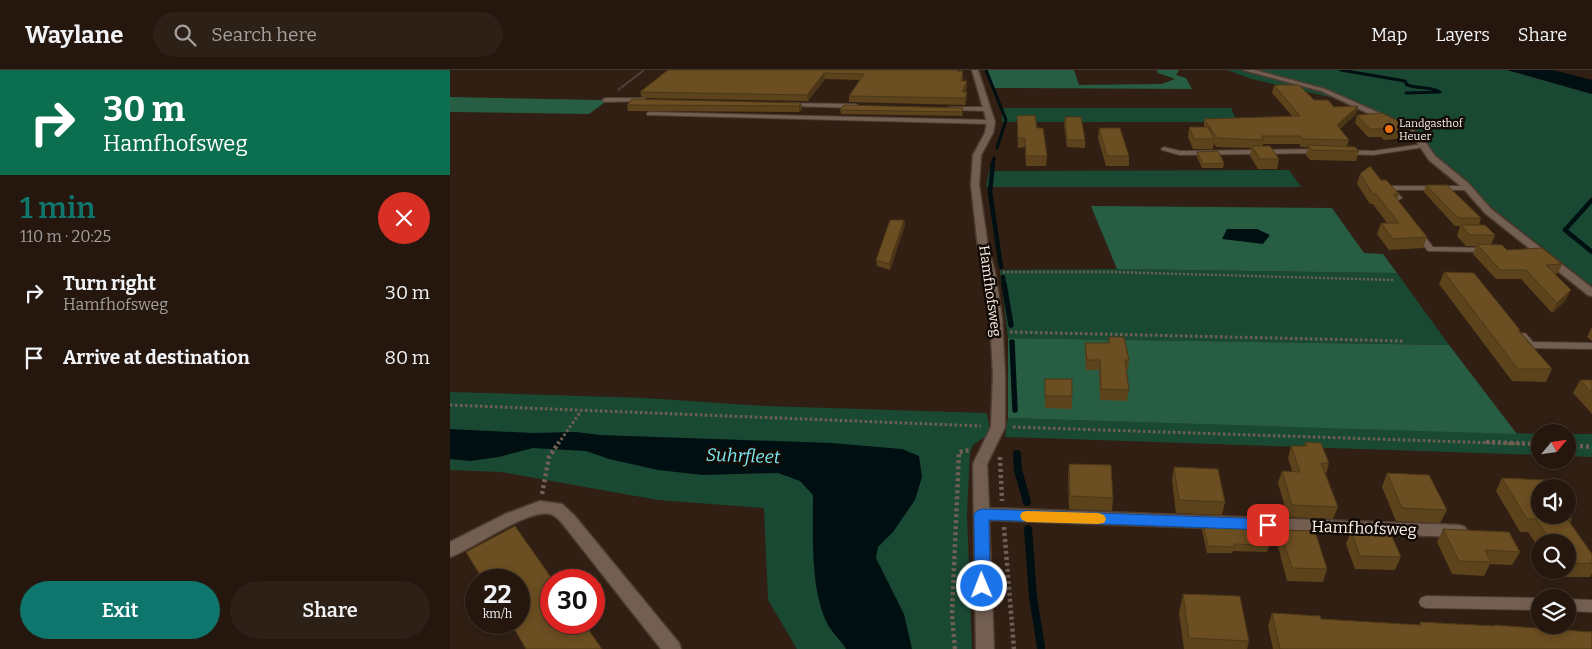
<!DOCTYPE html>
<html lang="en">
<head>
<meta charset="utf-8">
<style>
  body { margin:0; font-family:Bitter,serif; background:#2d2017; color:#f1f3f6; height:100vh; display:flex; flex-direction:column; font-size:19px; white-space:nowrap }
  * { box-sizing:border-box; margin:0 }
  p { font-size:16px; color:#a39f9e }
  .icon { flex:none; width:28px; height:28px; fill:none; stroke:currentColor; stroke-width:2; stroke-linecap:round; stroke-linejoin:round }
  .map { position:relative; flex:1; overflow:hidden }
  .sheet { display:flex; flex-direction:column; background:#25170e; width:450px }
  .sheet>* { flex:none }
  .top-card { background:#0b6e4f; color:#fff; overflow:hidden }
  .needle { width:32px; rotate:61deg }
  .tools { position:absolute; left:1081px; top:354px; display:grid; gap:10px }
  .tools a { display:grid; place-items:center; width:45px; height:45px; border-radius:50%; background:#25170e; box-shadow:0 2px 8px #0003,0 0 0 1px #42362e; font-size:25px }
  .speed { position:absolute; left:15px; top:499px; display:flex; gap:10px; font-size:25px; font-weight:700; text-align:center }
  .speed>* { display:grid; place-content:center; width:65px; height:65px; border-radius:50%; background:#25170e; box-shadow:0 2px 8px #0003,0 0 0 1px #42362e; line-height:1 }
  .speed small { font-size:12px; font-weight:400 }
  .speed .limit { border:8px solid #d22; background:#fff; color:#111 }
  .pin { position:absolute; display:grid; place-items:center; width:42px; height:42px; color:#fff; margin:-21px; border-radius:10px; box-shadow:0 2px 8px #0006 }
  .me { position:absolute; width:55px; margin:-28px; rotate:359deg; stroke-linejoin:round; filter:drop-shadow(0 0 4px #0008) }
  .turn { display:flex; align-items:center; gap:18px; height:105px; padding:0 20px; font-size:22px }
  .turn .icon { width:65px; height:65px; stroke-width:2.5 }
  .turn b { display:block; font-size:35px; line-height:42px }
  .round { display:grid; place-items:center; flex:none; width:52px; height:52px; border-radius:26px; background:#2d2017 }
  .overview { display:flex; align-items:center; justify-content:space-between; height:85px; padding:0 20px }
  h1 { font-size:30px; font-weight:600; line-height:38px; color:#0f766e }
  .action { display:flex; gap:10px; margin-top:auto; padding:10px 20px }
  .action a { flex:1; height:58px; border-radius:30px; background:#0f766e; color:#fff; font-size:20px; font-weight:600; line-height:58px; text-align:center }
  .action a+a { background:#2d2017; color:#f1f3f6 }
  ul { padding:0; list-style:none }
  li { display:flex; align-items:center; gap:15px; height:65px; padding:0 20px }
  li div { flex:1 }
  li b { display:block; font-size:19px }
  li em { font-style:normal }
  header { display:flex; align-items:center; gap:30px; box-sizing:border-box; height:70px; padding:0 25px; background:#25170e; border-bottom:1px solid #42362e }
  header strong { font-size:24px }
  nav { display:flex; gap:28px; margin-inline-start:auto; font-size:18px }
  .search { width:350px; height:45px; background:#2d2017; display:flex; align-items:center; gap:12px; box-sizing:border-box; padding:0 18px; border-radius:28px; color:#a39f9e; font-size:19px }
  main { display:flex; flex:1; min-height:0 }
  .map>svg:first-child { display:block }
  .green { fill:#1a4933 }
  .forest { fill:#275e43 }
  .water { fill:#000f11 }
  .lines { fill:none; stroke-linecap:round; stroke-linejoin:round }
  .stream-far3 { stroke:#000f11; stroke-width:3 }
  .stream-far2 { stroke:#000f11; stroke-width:4.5 }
  .stream-far1 { stroke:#000f11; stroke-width:5.5 }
  .stream { stroke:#000f11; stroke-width:8 }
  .lane-casing { stroke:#4e3c31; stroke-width:2 }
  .street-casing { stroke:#4e3c31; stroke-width:3 }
  .path-far3 { stroke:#6f5f54; stroke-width:2; stroke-dasharray:1 1; stroke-linecap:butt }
  .path-far2 { stroke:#6f5f54; stroke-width:2.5; stroke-dasharray:2 2; stroke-linecap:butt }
  .path-far1 { stroke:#6f5f54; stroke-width:3; stroke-dasharray:2.5 2.5; stroke-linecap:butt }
  .path { stroke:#6f5f54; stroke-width:4.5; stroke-dasharray:3 3; stroke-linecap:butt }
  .lane { fill:#735f52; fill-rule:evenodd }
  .street { fill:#735f52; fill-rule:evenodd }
  .wall { fill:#5c431c }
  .shaded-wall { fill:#4b3717 }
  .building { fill:#6b4e21; stroke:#4b3717 }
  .route { fill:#1a73e8; stroke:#114b97 }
  .slow { fill:#f59e0b }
  .food-dot { fill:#e8710a; stroke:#130b06; stroke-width:2 }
  .labels { text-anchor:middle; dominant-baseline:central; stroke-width:5; stroke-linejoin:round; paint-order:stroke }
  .far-poi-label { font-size:11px; fill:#fef1e9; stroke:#130b06; text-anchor:start }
  .street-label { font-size:14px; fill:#fef1e9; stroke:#130b06 }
  .near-street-label { font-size:16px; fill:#fef1e9; stroke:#130b06 }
  .near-water-label { font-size:18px; font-style:italic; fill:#7bebf4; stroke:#130b06 }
</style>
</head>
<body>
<header>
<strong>Waylane</strong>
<div class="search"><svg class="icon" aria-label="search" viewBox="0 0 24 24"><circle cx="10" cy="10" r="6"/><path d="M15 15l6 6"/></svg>Search here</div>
<nav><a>Map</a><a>Layers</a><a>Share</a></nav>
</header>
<main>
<section class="sheet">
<div class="top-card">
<div class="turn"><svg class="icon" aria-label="right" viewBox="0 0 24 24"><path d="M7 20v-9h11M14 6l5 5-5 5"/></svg><div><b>30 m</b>Hamfhofsweg</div></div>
</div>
<div class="overview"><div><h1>1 min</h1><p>110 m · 20:25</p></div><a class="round" style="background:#d93025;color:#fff"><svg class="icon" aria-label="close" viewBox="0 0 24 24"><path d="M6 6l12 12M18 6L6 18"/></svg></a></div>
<ul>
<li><svg class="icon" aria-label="right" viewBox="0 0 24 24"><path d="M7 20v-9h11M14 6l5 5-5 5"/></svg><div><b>Turn right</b><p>Hamfhofsweg</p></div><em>30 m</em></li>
<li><svg class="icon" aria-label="arrive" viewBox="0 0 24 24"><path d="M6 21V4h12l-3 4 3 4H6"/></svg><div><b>Arrive at destination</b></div><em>80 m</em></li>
</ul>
<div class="action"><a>Exit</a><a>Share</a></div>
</section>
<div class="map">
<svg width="1142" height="579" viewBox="0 0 1142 579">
  <rect width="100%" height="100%" fill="#311f13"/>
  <!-- green -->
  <g class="green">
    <polygon points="777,0 1057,0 1142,24 1142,216 1036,133 1014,110 983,84 976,71 959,58 905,33 802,9"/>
    <polygon points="552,38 781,38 787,52 552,52"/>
    <polygon points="839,100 851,117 536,117 539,101"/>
    <polygon points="667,199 947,203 999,275 558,268 550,200"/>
    <polygon points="0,322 195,328 315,336 537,343 540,363 523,375 520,383 517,444 522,579 347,579 318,530 314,438 208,430 51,402 0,400"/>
    <polygon points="558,348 1090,364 1090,385 555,367"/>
    <polygon points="1118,364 1142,364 1142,387 1118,386"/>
  </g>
  <!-- forest -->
  <g class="forest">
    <polygon points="535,0 624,0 629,15 712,14 725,9 708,3 707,0 729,0 726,5 736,8 742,19 544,18"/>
    <polygon points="0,27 149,30 158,30 139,44 0,42"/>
    <polygon points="641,136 882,138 914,183 933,184 947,203 667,199"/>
    <polygon points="558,268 999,275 1067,364 558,348"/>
  </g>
  <!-- water -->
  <g class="water">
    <polygon points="1057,0 1103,0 1142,10 1142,24"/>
    <polygon points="777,159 807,159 820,165 813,174 772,169"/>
    <path d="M0 359 83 363 126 362 150 365 381 373 452 379 469 386 472 407 465 430 443 462 428 477 426 488 454 544 462 579H396C390 569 380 561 376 551 360 515 363 464 363 425L350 411 328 403 253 405 208 400 159 389 136 381 83 378 49 387 20 391 0 389Z"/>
  </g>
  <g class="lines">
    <!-- stream-far3 -->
    <g class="stream-far3">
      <polyline points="536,0 556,50 547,78"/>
      <path d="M891 0 955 11 957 15C968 19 980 16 990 22L956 23"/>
      <polyline points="543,94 544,88"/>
    </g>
    <!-- stream-far2 -->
    <g class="stream-far2">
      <polyline points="543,93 540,122 551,197"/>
      <polyline points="1142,130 1115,160 1142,182"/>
      <polyline points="553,207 554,215"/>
    </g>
    <!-- stream-far1 -->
    <g class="stream-far1">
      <polyline points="554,214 561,255"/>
      <polyline points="562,272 565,340"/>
    </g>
    <!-- stream -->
    <g class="stream">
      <polyline points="567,384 568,400 577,432"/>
      <polyline points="578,459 583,527 591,577"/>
    </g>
    <!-- lane casing -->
    <g class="lane-casing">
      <g id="lane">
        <polygon points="194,28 197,30 196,31 155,32 152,30 155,28"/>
        <polygon points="336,33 406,34 409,36 406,38 338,36 335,34"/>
        <polygon points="499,37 537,37 540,39 537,41 501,40 499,39"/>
        <polygon points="199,42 541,50 544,52 541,54 197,45 197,43"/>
        <polygon points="973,74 976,76 975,77 923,85 895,84 892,82 895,80 923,81"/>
        <polygon points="714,77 730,81 870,79 873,81 870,83 730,85 712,80 711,79"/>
        <polygon points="936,116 1018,116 1022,118 1018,120 945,120 952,128 948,130 945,130 936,120"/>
        <polygon points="963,159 969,159 983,177 1038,178 1042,180 1038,182 978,181 963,163"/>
        <polygon points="1073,263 1076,264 1083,272 1142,273 1142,279 1080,278 1077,277 1068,266"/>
        <polygon points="976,526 1090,528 1090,540 976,538 971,536 969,532 971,528"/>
        <polygon points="1118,529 1142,530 1142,542 1118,541"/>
      </g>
    </g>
    <!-- street casing -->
    <g class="street-casing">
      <g id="street">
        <polygon points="522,0 528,0 545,52 543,63 531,85 529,115 538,177 545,202 552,248 555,305 555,357 537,394 539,438 1009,455 1015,457 1017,461 1015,465 1009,467 539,450 544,579 526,579 523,394 541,357 543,305 540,248 535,202 528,177 521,115 523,85 535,63 537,52"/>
        <polygon points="793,0 804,0 875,19 959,56 972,67 985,86 1018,113 1041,139 1142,218 1142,226 1138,225 1035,143 1012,117 979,90 966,71 953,60 871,21"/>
        <path d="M90 431 112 434 124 445 229 573 231 579H211L112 453C109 450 105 445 100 444 78 438 24 479 0 487V472L55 444Z"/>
      </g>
    </g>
    <!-- path-far3 -->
    <polyline class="path-far3" points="168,20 194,0"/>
    <!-- path-far2 -->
    <polyline class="path-far2" points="553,202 661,202 943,210"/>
    <!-- path-far1 -->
    <g class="path-far1">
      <polyline points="560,262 954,271"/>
      <polyline points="0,335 531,356"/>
      <polyline points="563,357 1075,374"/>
      <polyline points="108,374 131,341"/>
    </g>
    <!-- path -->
    <g class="path">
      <polyline points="1036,372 1090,374"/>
      <polyline points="1118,375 1142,377"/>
      <polyline points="550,387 552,431"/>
      <polyline points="92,424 99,387 109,372"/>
      <polyline points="554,457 564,579"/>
      <polyline points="505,579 502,544 509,382 520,380"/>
    </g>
    <!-- lane -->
    <use href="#lane" class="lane"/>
    <!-- street -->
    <use href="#street" class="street"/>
  </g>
  <!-- wall -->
  <g class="wall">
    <polygon points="218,0 510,1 513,7 513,11 517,17 515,22 517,22 517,28 515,35 399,32 399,26 410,10 375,9 358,31 192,28 190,22"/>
    <polygon points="824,15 864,30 884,37 908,36 906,44 890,59 899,70 897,76 909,81 906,91 860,90 856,85 858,77 851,77 849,74 813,74 813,76 829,89 827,99 808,99 800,86 801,78 766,77 764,73 763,79 743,79 738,67 739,57 754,57 754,49 842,46 822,23"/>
    <polygon points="351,33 352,39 349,42 178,41 177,35"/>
    <polygon points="390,40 513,42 512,46 391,44"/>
    <polygon points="907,45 961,60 959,68 934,70 931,67 918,67 905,53"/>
    <polygon points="567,46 587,58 597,86 596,96 576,96 575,77 568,78"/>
    <polygon points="615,47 635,70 635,78 617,77 614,54"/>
    <polygon points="649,58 679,86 679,96 656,96 648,68"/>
    <polygon points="747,82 774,93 773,98 752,98 747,87"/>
    <polygon points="910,104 931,110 949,124 947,130 977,167 973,178 939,180 927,164 931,153 937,153 923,134 920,134 907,114"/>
    <polygon points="976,115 1031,148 1029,155 1045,165 1041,175 1057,180 1112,194 1108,203 1105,204 1116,230 1102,243 1071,209 1046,209 1023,184 1026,176 1016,176 1007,166 1010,156 1005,156 974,122"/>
    <polygon points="454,150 455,155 440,200 427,196 426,190"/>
    <polygon points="994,202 1070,260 1070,261 1102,299 1096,312 1062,311 989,214"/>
    <polygon points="1142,257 1142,271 1137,267"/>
    <polygon points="659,267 679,290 678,300 676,300 679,320 677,331 650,330 649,300 636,300 635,283 635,273 658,273"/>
    <polygon points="595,309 622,326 622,339 595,338"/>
    <polygon points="1130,310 1142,310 1142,344 1123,323"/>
    <polygon points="855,372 879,393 876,404 888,437 883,449 838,447 828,413 832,401 842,401 838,388 841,376 854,376"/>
    <polygon points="619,394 663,428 662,441 619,439 618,407"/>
    <polygon points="724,397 775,432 772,445 726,443 722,410"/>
    <polygon points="937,403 997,440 990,453 946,451 932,417"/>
    <polygon points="1052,408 1122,450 1120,453 1142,484 1142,504 1140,507 1108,507 1103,500 1118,500 1118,472 1090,472 1090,480 1078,462 1070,462 1046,421"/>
    <polygon points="753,453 778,456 819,475 817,482 783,481 782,483 757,483 752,460"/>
    <polygon points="993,459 1070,482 1062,495 1040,494 1034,506 1002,504 987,472"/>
    <polygon points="830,460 877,499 873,512 837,511 827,473"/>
    <polygon points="901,461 951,487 945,500 905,499 896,474"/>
    <polygon points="733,524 799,571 797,579 734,579 729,543"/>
    <polygon points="822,543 871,549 969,555 970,552 1043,556 1044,555 1142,579 823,579 818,556"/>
  </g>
  <!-- shaded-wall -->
  <g class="shaded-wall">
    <polygon points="374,3 375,9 358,31 357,25"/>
    <polygon points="517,11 517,17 513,28 512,22"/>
    <polygon points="517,22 517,28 515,35 515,28"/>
    <polygon points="351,33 352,39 349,42 349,36"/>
    <polygon points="908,36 906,44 885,63 887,55"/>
    <polygon points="454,150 455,155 440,200 439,194"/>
    <polygon points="1121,220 1116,230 1102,243 1107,233"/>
  </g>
  <!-- building -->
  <g class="building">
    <polygon points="218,0 508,0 507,1 513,1 511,11 517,11 512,22 517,22 515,28 399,26 414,4 374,3 357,25 190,22"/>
    <polygon points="824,15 849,15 864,30 878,30 884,37 908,36 887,55 899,70 853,69 851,66 811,66 814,70 767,68 754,49 850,46"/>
    <polygon points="182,29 351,33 349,36 177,35"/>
    <polygon points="394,35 513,38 512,42 390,40"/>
    <polygon points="932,43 954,54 961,60 936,62 934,59 920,59 907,45"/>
    <polygon points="585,45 587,58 593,58 597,86 576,86 575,68 568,68 567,46"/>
    <polygon points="615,47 631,47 635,70 617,70"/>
    <polygon points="739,57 758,57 764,69 744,69"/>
    <polygon points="649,58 670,58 679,86 657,86"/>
    <polygon points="858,75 905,77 909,81 862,80"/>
    <polygon points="802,76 820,76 829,89 810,89"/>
    <polygon points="768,81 774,93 753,94 747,82"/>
    <polygon points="920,96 931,110 936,110 949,124 943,124 977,167 943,169 931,153 949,153 926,124 923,124 910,104"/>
    <polygon points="976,115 997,115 1031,148 1008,148"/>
    <polygon points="440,150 454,150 439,194 426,190"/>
    <polygon points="1011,155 1035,155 1045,165 1020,165"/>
    <polygon points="1027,174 1052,175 1057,180 1092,178 1112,194 1096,195 1121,220 1107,233 1076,200 1050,200"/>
    <polygon points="994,202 1024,203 1070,260 1068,260 1102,299 1068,299"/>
    <polygon points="659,267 674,267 679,290 675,290 679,320 651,319 650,290 637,290 635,273 660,273"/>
    <rect x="595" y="309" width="27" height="17"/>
    <polygon points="1130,310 1142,310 1142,323"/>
    <polygon points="855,372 871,373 879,393 871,393 888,437 842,435 832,401 850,402 841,376 857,376"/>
    <polygon points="619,394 661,395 663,428 620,426"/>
    <polygon points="724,397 768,399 775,432 729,430"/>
    <polygon points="937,403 979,405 997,440 952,438"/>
    <polygon points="1052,408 1095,410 1100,418 1090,418 1090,445 1118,445 1118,444 1122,450 1118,450 1142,484 1142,493 1118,494 1118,472 1102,472 1086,449 1077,449"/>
    <polygon points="753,453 777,454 778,456 814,457 819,475 784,474 784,477 758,476"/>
    <polygon points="65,456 103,510 101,510 101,552 133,552 152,579 76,579 60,552 69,552 69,510 33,510 16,482"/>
    <polygon points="993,459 1059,462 1070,482 1035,480 1041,492 1009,491"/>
    <polygon points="830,460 865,461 877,499 842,498"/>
    <polygon points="901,461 940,462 951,487 910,486"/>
    <polygon points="733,524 790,526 799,571 739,568"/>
    <polygon points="822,543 870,546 871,549 971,555 970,552 1045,556 1044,555 1142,562 1142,579 830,579"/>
  </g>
  <!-- route -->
  <polygon class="route" points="532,439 818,449 823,451 825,455 823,459 818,460 539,450 540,516 538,520 532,522 527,520 525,516 524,444 527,441"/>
  <!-- slow -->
  <polygon class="slow" points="577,441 648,443 654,445 656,449 654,453 648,454 577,452 572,450 570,446 572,442"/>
  <!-- markers -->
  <circle class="food-dot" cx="939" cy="59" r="5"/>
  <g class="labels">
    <!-- far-poi labels -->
    <g class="far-poi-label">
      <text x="949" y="53">Landgasthof<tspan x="949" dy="13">Heuer</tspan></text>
    </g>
    <!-- street labels -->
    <g class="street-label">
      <text transform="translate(540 221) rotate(82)">Hamfhofsweg</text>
    </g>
    <!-- near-street labels -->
    <g class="near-street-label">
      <text transform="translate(914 458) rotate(2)">Hamfhofsweg</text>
    </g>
    <!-- near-water labels -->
    <g class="near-water-label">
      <text transform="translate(293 386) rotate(2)">Suhrfleet</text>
    </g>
  </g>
</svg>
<div class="tools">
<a><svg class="needle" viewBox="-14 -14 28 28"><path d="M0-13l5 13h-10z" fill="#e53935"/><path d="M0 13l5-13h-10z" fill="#a39f9e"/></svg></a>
<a><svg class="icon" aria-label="sound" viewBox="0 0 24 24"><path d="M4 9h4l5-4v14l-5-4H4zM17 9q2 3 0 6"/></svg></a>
<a><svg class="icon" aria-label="search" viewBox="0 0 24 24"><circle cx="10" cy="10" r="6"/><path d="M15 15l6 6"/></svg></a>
<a><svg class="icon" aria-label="layers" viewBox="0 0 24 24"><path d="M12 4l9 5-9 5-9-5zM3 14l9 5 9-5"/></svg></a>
</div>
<div class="speed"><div>22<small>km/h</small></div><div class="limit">30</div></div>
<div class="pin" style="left:818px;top:455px;background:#d93025"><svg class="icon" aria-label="arrive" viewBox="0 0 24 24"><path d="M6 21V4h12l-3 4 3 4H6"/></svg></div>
<svg class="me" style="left:532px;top:516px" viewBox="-20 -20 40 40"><circle r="17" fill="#1a73e8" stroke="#fff" stroke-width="3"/><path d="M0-11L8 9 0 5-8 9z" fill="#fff"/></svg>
</div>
</main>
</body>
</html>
